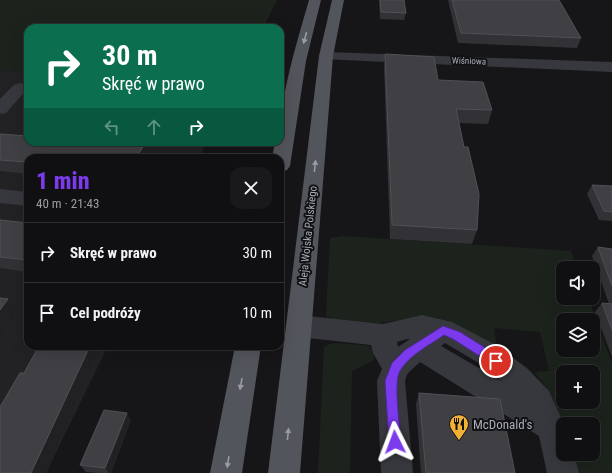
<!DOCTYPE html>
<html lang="pl">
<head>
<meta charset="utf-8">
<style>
  body { margin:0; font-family:"Roboto Condensed",sans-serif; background:#19191b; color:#f1f3f6; height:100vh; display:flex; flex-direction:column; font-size:15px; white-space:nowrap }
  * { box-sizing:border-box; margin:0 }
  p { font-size:13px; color:#9c9d9f }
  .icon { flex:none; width:22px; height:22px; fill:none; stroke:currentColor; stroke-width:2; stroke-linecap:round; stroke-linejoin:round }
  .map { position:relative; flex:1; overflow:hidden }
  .drawer { position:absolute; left:24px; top:154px; width:260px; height:196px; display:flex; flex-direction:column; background:#101012; border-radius:12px; box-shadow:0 4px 16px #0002,0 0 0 1px #303032 }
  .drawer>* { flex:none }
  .hud { position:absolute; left:24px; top:24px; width:260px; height:122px; border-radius:12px; box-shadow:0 4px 16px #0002,0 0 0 1px #303032; background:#0b6e4f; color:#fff; overflow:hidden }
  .buttons { position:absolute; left:556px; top:261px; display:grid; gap:8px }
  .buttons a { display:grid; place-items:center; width:44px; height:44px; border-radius:8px; background:#101012; box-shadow:0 4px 16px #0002,0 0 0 1px #303032; font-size:20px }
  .pin { position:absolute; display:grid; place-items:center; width:34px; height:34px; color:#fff; margin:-17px; border:2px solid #fff; border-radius:50%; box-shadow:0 1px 4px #0007 }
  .me { position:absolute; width:44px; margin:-22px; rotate:357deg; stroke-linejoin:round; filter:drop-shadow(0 0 3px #0008) }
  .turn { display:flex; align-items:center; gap:14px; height:84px; padding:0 12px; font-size:18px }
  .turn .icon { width:52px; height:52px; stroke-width:2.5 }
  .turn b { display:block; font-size:28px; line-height:34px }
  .lanes { display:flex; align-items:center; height:38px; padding:0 12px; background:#0003; justify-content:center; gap:20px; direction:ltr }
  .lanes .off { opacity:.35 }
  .round { display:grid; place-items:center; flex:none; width:42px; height:42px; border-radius:12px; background:#19191b }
  .head { display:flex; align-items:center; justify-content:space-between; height:68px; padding:0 12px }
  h1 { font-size:24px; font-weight:800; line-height:30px; color:#7c3aed }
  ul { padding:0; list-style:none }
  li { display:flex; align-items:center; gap:12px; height:60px; padding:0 12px; border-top:1px solid #303032 }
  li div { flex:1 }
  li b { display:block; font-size:15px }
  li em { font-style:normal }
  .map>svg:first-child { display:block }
  .built { fill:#222225 }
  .green { fill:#1c231d; fill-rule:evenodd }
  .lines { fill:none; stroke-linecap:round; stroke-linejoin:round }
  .minor { fill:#37383d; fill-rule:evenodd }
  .major { fill:#53555c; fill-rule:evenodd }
  .wall { fill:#323236 }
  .shaded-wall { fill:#212124 }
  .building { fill:#3f3f44; stroke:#4f5156 }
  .oneway { fill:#979ba6 }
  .route { fill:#7c3aed; stroke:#51269a }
  .labels { text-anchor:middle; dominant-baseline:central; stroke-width:4; stroke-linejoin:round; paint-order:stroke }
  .far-street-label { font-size:9px; fill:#a8adb8; stroke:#111113 }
  .street-label { font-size:11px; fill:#a8adb8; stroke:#111113 }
  .near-poi-label { font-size:13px; fill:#a8adb8; stroke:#111113; text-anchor:start }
</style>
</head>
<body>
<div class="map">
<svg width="612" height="473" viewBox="0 0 612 473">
  <rect width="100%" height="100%" fill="#161618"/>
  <!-- built -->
  <polygon class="built" points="0,70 28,73 28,142 207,142 199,158 28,158 28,346 108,346 46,473 0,473"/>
  <!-- green -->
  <g class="green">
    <polygon points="0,0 277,0 263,28 28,28 28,73 0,70"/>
    <path d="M343 236 571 251 577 268H563V298H588L612 363V473H575L570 454H593V424H563V428C557 404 550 390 534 372L549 371 540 332 494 328 497 349 412 318 379 323 334 319 326 316 330 238ZM563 320H593V350H563ZM563 372H593V402H563Z"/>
    <polygon points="340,343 369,346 374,354 374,360 352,371 350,473 318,473 324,347 330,344"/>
  </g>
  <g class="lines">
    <!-- minor -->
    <g class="minor">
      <polygon points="326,52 612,62 612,72 321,59 319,56 321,53"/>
      <polygon points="20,83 26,85 28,88 6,113 0,114 0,99 14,85"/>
      <polygon points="0,189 28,192 28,206 0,203"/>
      <path d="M299 315 383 324 422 315 452 322 496 345 528 369 549 391 564 424H563V454H574L579 473H547L539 436 420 362 407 374 405 381 413 473H381L377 381 382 369 373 353 371 345 299 337 290 334 286 326 290 318ZM407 339H410L398 347 397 342ZM445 343 477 362 503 382 441 346Z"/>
    </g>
    <!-- major -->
    <g class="major">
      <path d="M309 0H321L306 61 290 166 287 170 280 172V158H272L275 142H280C280 94 296 46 309 0Z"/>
      <polygon points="332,0 344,0 333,56 300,473 268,473 319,56"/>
      <polygon points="235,346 261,346 242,473 210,473"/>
    </g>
  </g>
  <!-- wall -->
  <g class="wall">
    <polygon points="379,0 404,0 406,13 404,20 380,19"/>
    <polygon points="448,0 559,0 581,38 577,48 458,43"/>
    <polygon points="385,54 438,80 492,110 488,124 459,123 477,230 472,244 390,239 384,67"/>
    <polygon points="0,134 28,158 28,174 0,171"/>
    <polygon points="592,185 612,186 612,221 599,220 587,194"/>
    <polygon points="0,220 28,223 28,272 0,268"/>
    <polygon points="598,247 612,249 612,357 595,312 602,303 609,304 592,256"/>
    <polygon points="39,346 104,346 101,352 100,351 46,473 0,473 24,373"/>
    <polygon points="419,393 515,473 421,473 416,404"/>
    <polygon points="131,420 111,473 98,473 86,472 80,465"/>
  </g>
  <!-- shaded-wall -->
  <g class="shaded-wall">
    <polygon points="143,147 146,158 136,158"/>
    <polygon points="8,299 17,311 0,336 0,310"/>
    <polygon points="90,346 97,346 100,351 46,473 31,473"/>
    <polygon points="98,346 104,346 101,352"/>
    <polygon points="127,413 131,420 111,473 109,473 105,468"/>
  </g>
  <!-- building -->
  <g class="building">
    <polygon points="380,0 404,0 406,13 381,12"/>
    <polygon points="452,0 559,0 581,38 461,33"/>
    <polygon points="385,54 434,57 438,80 483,82 492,110 456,109 464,147 468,147 479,194 477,230 392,225"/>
    <polygon points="0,134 28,136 28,142 89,142 143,147 136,158 28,158 28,162 0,160"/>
    <polygon points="592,185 612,186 612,212 604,211"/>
    <polygon points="0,220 28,223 28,260 0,257"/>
    <polygon points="598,247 612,249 612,286"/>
    <polygon points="0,298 8,299 0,310"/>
    <polygon points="602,303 612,304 612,330"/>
    <polygon points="39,346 90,346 31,473 0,473 0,407 20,373 24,373"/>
    <polygon points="419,393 500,399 515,473 426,473"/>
    <polygon points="104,410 127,413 105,468 80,465"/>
  </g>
  <!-- one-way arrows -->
  <defs><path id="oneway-solid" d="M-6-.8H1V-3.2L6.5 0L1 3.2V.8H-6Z"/></defs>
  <g class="oneway">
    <use href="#oneway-solid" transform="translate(305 38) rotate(105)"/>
    <use href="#oneway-solid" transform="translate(315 166) rotate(-84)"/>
    <use href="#oneway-solid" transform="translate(241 384) rotate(100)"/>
    <use href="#oneway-solid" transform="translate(288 434) rotate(-84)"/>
    <use href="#oneway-solid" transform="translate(228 462) rotate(99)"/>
  </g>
  <!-- route -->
  <path class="route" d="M443 326 460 332 500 357 501 361 500 364 496 366 492 364 453 339 444 335C430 345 409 355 400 371 393 383 400 426 401 442L399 447 395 448 390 447 389 442 385 381 392 363 405 350Z"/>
  <!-- icons -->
  <defs>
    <g id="restaurant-pin" transform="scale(1)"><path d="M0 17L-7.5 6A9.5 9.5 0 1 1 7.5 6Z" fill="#f2b134" stroke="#111113"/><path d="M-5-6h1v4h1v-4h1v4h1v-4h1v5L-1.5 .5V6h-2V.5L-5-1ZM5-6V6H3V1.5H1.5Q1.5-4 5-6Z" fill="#111"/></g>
  </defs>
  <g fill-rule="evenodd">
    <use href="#restaurant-pin" x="459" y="424"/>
  </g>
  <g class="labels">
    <!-- far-street labels -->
    <g class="far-street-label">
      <text transform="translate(469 61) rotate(2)">Wiśniowa</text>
    </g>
    <!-- street labels -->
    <g class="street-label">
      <text transform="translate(308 236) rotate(-84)">Aleja Wojska Polskiego</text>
    </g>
    <!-- near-poi labels -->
    <g class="near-poi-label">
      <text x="473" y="424">McDonald's</text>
    </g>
  </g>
</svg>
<div class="buttons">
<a><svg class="icon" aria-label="sound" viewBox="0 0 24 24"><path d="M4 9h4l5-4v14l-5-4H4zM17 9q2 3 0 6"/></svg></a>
<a><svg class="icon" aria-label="layers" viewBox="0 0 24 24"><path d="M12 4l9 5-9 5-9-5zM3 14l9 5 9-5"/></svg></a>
<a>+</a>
<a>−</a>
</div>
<div class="pin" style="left:496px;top:361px;background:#d93025"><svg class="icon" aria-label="arrive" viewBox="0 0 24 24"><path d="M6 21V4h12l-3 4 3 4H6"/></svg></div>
<svg class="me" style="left:395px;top:442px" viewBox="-20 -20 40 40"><path d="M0-17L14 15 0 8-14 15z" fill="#7c3aed" stroke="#fff" stroke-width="4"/></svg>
<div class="hud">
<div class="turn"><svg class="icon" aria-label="right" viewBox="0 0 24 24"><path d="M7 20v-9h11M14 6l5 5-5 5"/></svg><div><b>30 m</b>Skręć w prawo</div></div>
<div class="lanes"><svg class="icon off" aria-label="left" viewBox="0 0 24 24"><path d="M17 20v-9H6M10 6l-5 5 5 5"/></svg><svg class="icon off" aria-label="ahead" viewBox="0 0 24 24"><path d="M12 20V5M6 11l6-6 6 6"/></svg><svg class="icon" aria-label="right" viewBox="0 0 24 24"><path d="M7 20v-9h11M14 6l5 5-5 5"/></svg></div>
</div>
<section class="drawer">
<div class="head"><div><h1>1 min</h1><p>40 m · 21:43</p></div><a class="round"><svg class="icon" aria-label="close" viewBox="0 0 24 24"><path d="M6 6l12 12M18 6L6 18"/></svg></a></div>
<ul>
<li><svg class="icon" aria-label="right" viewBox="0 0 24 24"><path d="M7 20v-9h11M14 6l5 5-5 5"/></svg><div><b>Skręć w prawo</b></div><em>30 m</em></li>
<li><svg class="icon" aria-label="arrive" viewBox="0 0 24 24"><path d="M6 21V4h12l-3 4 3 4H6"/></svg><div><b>Cel podróży</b></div><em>10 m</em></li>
</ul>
</section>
</div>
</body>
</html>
